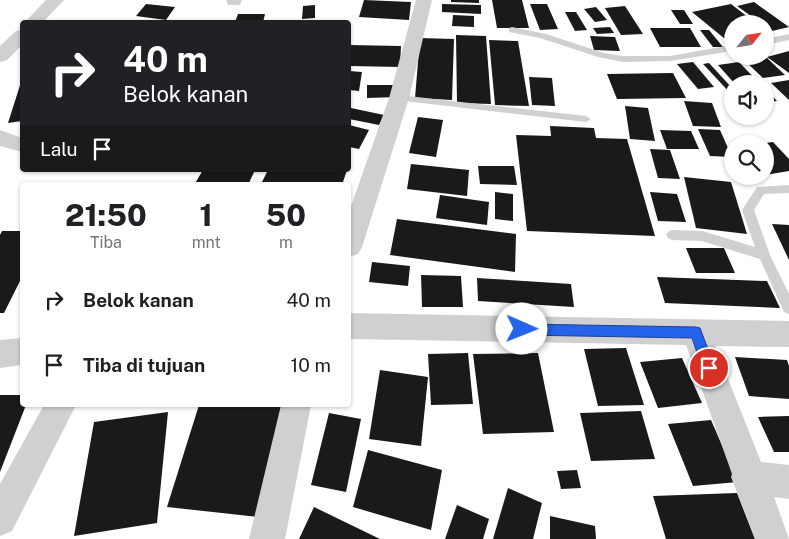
<!DOCTYPE html>
<html lang="id">
<head>
<meta charset="utf-8">
<style>
  body { margin:0; font-family:"Public Sans",sans-serif; background:#f6f6f6; color:#202124; height:100vh; display:flex; flex-direction:column; font-size:19px; white-space:nowrap }
  * { box-sizing:border-box; margin:0 }
  p { font-size:16px; color:#757577 }
  .icon { flex:none; width:28px; height:28px; fill:none; stroke:currentColor; stroke-width:2; stroke-linecap:round; stroke-linejoin:round }
  .map { position:relative; flex:1; overflow:hidden }
  .details { position:absolute; left:20px; top:182px; width:331px; height:225px; display:flex; flex-direction:column; background:#fff; border-radius:5px; box-shadow:0 1px 4px #0004 }
  .details>* { flex:none }
  .top-card { position:absolute; left:20px; top:20px; width:331px; height:152px; border-radius:5px; box-shadow:0 1px 4px #0004; background:#202124; color:#fff; overflow:hidden }
  .needle { width:32px; rotate:60deg }
  .controls { position:absolute; left:724px; top:15px; display:grid; gap:10px }
  .controls a { display:grid; place-items:center; width:50px; height:50px; border-radius:50%; background:#fff; box-shadow:0 1px 4px #0004; font-size:25px }
  .pin { position:absolute; display:grid; place-items:center; width:42px; height:42px; color:#fff; margin:-21px; border:2px solid #fff; border-radius:50%; box-shadow:0 1px 5px #0007 }
  .me { position:absolute; width:55px; margin:-28px; rotate:91deg; stroke-linejoin:round; filter:drop-shadow(0 0 4px #0008) }
  .turn { display:flex; align-items:center; gap:18px; height:105px; padding:0 20px; font-size:22px }
  .turn .icon { width:65px; height:65px; stroke-width:2.5 }
  .turn b { display:block; font-size:35px; line-height:42px }
  .then { display:flex; align-items:center; height:48px; padding:0 20px; background:#0003; gap:10px; font-size:19px }
  .eta { display:flex; justify-content:space-evenly; align-items:center; height:85px; text-align:center }
  .eta b { font-size:30px; font-weight:800; line-height:35px }
  ul { padding:0; list-style:none }
  li { display:flex; align-items:center; gap:15px; height:65px; padding:0 20px }
  li div { flex:1 }
  li b { display:block; font-size:19px }
  li em { font-style:normal }
  .map>svg:first-child { display:block }
  .building { fill:#1a1a1a }
  .lines { fill:none; stroke-linecap:round; stroke-linejoin:round }
  .service { fill:#d0d0d0; fill-rule:evenodd }
  .minor { fill:#d0d0d0; fill-rule:evenodd }
  .route { fill:#2563eb; stroke:#184099 }
</style>
</head>
<body>
<div class="map">
<svg width="789" height="539" viewBox="0 0 789 539">
  <rect width="100%" height="100%" fill="#fff"/>
  <!-- building -->
  <g class="building">
    <polygon points="364,0 411,2 409,20 359,17"/>
    <polygon points="451,0 479,0 479,3 451,2"/>
    <polygon points="492,0 522,0 529,28 497,28"/>
    <polygon points="754,2 789,27 772,31 765,26 765,24 762,24 737,6"/>
    <polygon points="146,4 175,7 166,20 136,16"/>
    <polygon points="442,4 481,5 481,14 442,12"/>
    <polygon points="530,4 547,4 558,29 540,30"/>
    <polygon points="731,4 757,24 732,24 732,42 730,43 692,12"/>
    <polygon points="315,5 315,18 302,19 303,6"/>
    <polygon points="625,6 643,34 621,35 605,8"/>
    <polygon points="596,7 607,20 595,22 584,9"/>
    <polygon points="671,10 684,10 693,24 680,24"/>
    <polygon points="565,12 576,12 587,30 575,31"/>
    <polygon points="238,14 265,14 263,22 235,22"/>
    <polygon points="453,15 474,16 474,27 452,26"/>
    <polygon points="610,27 614,33 597,34 593,28"/>
    <polygon points="650,28 690,28 701,47 660,47"/>
    <polygon points="700,30 709,30 723,47 713,47"/>
    <polygon points="456,35 486,36 491,104 457,103"/>
    <polygon points="590,36 615,37 620,51 594,50"/>
    <polygon points="420,38 454,39 452,100 415,98"/>
    <polygon points="489,40 518,41 529,106 495,105"/>
    <polygon points="349,45 401,46 400,67 349,66"/>
    <polygon points="789,51 789,73 767,57"/>
    <polygon points="767,58 785,75 763,78 745,61"/>
    <polygon points="693,62 714,87 698,89 677,64"/>
    <polygon points="739,62 760,84 735,84 718,65"/>
    <polygon points="709,63 732,88 732,95 703,64"/>
    <polygon points="349,71 362,72 359,91 349,90"/>
    <polygon points="673,73 686,98 617,99 607,74"/>
    <polygon points="529,77 552,78 555,106 532,105"/>
    <polygon points="22,79 22,121 8,123"/>
    <polygon points="789,80 789,100 771,83"/>
    <polygon points="367,85 397,85 398,97 367,98"/>
    <polygon points="765,88 777,101 765,102"/>
    <polygon points="684,101 712,103 721,127 693,126"/>
    <polygon points="625,106 648,108 655,141 630,139"/>
    <polygon points="351,108 384,115 379,125 349,119"/>
    <polygon points="418,117 443,120 436,157 409,153"/>
    <polygon points="349,125 369,130 359,149 349,147"/>
    <polygon points="550,126 594,128 596,138 627,139 655,236 527,231 516,135 551,136"/>
    <polygon points="698,129 720,130 732,157 710,156"/>
    <polygon points="660,130 691,131 699,149 667,149"/>
    <polygon points="773,142 789,159 789,171 765,175 765,143"/>
    <polygon points="650,149 670,150 680,179 658,178"/>
    <polygon points="411,164 469,170 467,196 407,189"/>
    <polygon points="478,166 514,166 517,185 480,184"/>
    <polygon points="203,170 255,170 248,185 194,185"/>
    <polygon points="268,170 347,170 342,185 284,185 262,182"/>
    <polygon points="684,177 731,182 747,234 696,228"/>
    <polygon points="495,192 513,194 513,221 495,219"/>
    <polygon points="650,192 677,194 686,222 658,221"/>
    <polygon points="440,195 489,202 487,225 436,218"/>
    <polygon points="397,219 516,234 515,272 390,255"/>
    <polygon points="772,224 789,225 789,260"/>
    <polygon points="2,231 22,231 22,277 4,313 0,313 0,235"/>
    <polygon points="686,248 724,248 735,273 696,273"/>
    <polygon points="372,262 410,266 408,286 369,282"/>
    <polygon points="421,275 461,276 463,307 422,307"/>
    <polygon points="657,277 767,281 780,308 665,303"/>
    <polygon points="477,278 571,284 574,307 478,301"/>
    <polygon points="626,348 644,405 598,406 584,349"/>
    <polygon points="468,353 473,404 431,405 428,354"/>
    <polygon points="538,353 554,432 483,434 473,354"/>
    <polygon points="735,357 787,360 789,366 789,399 749,396"/>
    <polygon points="682,358 702,403 658,408 640,362"/>
    <polygon points="380,370 428,377 421,446 369,439"/>
    <polygon points="0,395 22,395 22,405 26,405 0,472"/>
    <polygon points="199,405 292,405 268,518 167,507"/>
    <polygon points="641,411 655,459 591,461 580,413"/>
    <polygon points="168,412 157,523 74,536 94,422"/>
    <polygon points="329,413 361,419 346,492 311,485"/>
    <polygon points="789,416 789,452 774,452 758,417"/>
    <polygon points="711,420 738,482 693,486 668,424"/>
    <polygon points="368,450 442,470 431,530 353,507"/>
    <polygon points="577,470 581,488 561,489 557,471"/>
    <polygon points="508,488 542,503 533,539 493,539"/>
    <polygon points="737,493 755,539 666,539 653,496"/>
    <polygon points="457,505 489,519 483,539 445,539"/>
    <polygon points="314,507 380,539 299,539"/>
    <polygon points="550,516 595,526 596,539 550,539"/>
  </g>
  <g class="lines">
    <!-- service -->
    <g class="service">
      <polygon points="512,27 546,34 604,53 623,56 670,56 732,45 732,51 670,61 623,62 598,57 540,38 509,32 509,28"/>
      <polygon points="789,34 789,40 765,45 765,39"/>
      <polygon points="399,95 586,116 591,119 586,122 396,100 394,98"/>
      <polygon points="789,185 789,193 764,194 754,210 770,255 789,294 789,314 784,312 760,259 702,241 672,240 668,238 666,235 668,232 672,230 702,231 755,247 742,210 744,207 757,187"/>
    </g>
    <!-- minor -->
    <g class="minor">
      <polygon points="46,0 64,0 43,22 25,22"/>
      <polygon points="226,0 242,0 240,5 228,5"/>
      <polygon points="416,0 432,0 409,98 362,247 358,254 349,257 349,212 389,98"/>
      <polygon points="22,30 22,45 7,60 0,62 0,46 16,31"/>
      <polygon points="0,130 22,138 22,152 0,146"/>
      <polygon points="349,313 789,321 789,347 715,346 761,462 789,465 789,499 774,497 789,539 755,539 731,477 732,474 686,345 349,339"/>
      <polygon points="22,338 22,365 0,368 0,340"/>
      <polygon points="44,405 76,405 12,531 0,536 0,484"/>
      <polygon points="281,405 311,405 285,539 249,539"/>
    </g>
  </g>
  <!-- route -->
  <polygon class="route" points="522,324 696,327 700,328 715,368 713,373 709,375 704,373 692,338 522,335 518,333 516,329 518,325"/>
</svg>
<div class="controls">
<a><svg class="needle" viewBox="-14 -14 28 28"><path d="M0-13l5 13h-10z" fill="#e53935"/><path d="M0 13l5-13h-10z" fill="#757577"/></svg></a>
<a><svg class="icon" aria-label="sound" viewBox="0 0 24 24"><path d="M4 9h4l5-4v14l-5-4H4zM17 9q2 3 0 6"/></svg></a>
<a><svg class="icon" aria-label="search" viewBox="0 0 24 24"><circle cx="10" cy="10" r="6"/><path d="M15 15l6 6"/></svg></a>
</div>
<div class="pin" style="left:709px;top:368px;background:#d93025"><svg class="icon" aria-label="arrive" viewBox="0 0 24 24"><path d="M6 21V4h12l-3 4 3 4H6"/></svg></div>
<svg class="me" style="left:522px;top:329px" viewBox="-20 -20 40 40"><circle r="19" fill="#fff"/><path d="M0-13L10 11 0 6-10 11z" fill="#2563eb"/></svg>
<div class="top-card">
<div class="turn"><svg class="icon" aria-label="right" viewBox="0 0 24 24"><path d="M7 20v-9h11M14 6l5 5-5 5"/></svg><div><b>40 m</b>Belok kanan</div></div>
<div class="then">Lalu<svg class="icon" aria-label="arrive" viewBox="0 0 24 24"><path d="M6 21V4h12l-3 4 3 4H6"/></svg></div>
</div>
<section class="details">
<div class="eta">
<div><b>21:50</b><p>Tiba</p></div>
<div><b>1</b><p>mnt</p></div>
<div><b>50</b><p>m</p></div>
</div>
<ul>
<li><svg class="icon" aria-label="right" viewBox="0 0 24 24"><path d="M7 20v-9h11M14 6l5 5-5 5"/></svg><div><b>Belok kanan</b></div><em>40 m</em></li>
<li><svg class="icon" aria-label="arrive" viewBox="0 0 24 24"><path d="M6 21V4h12l-3 4 3 4H6"/></svg><div><b>Tiba di tujuan</b></div><em>10 m</em></li>
</ul>
</section>
</div>
</body>
</html>
